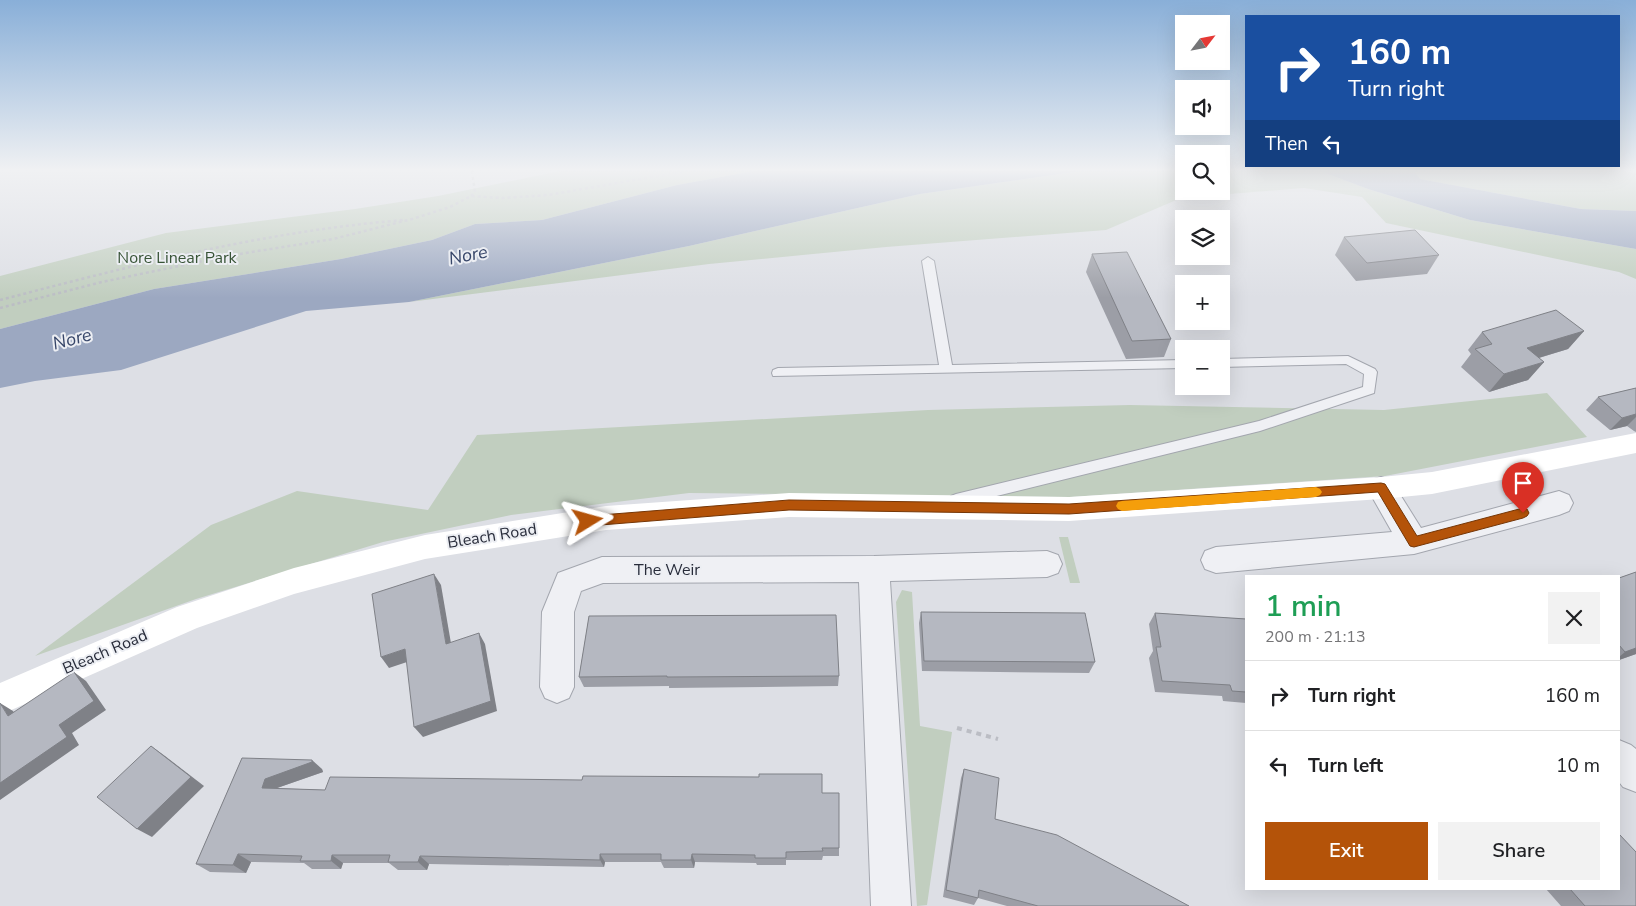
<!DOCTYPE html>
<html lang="en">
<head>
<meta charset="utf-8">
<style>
  body { margin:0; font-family:"Nunito Sans",sans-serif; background:#f2f2f2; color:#202124; height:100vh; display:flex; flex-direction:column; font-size:19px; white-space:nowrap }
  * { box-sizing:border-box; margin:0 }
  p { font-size:16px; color:#757577 }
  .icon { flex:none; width:28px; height:28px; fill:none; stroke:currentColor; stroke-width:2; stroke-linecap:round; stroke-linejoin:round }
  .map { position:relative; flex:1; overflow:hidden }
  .sheet { position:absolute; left:1245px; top:575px; width:375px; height:315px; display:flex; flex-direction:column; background:#fff; border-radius:0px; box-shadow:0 5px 20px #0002 }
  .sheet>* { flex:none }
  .hud { position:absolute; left:1245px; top:15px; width:375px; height:152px; border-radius:0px; box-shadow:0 5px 20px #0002; background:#1a4fa0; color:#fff; overflow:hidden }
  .needle { width:32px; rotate:58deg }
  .tools { position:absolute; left:1175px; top:15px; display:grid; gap:10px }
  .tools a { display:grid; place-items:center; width:55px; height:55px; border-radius:0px; background:#fff; box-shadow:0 5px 20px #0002; font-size:25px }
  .pin { position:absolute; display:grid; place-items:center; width:42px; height:42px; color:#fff; margin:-51px -21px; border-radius:50% 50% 50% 0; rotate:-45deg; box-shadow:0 0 5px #0007 }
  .pin .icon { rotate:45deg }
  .me { position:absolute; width:55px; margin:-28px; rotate:82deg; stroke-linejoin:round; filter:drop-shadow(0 0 4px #0008) }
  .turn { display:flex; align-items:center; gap:18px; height:105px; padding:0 20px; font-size:22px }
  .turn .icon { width:65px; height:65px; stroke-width:2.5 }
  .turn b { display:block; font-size:35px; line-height:42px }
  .then { display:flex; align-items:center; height:48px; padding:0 20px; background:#0003; gap:10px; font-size:19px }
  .round { display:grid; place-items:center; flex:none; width:52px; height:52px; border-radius:0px; background:#f2f2f2 }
  .overview { display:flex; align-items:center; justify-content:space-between; height:85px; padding:0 20px }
  h1 { font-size:30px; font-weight:600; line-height:38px; color:#1e9e55 }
  .primary-button { display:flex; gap:10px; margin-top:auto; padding:10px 20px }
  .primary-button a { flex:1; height:58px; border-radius:0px; background:#b45309; color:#fff; font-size:20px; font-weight:600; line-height:58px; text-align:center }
  .primary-button a+a { background:#f2f2f2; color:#202124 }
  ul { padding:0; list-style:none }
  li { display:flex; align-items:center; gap:15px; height:70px; padding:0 20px; border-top:1px solid #e0e0e0 }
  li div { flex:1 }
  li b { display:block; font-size:19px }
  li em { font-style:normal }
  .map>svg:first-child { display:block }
  .green { fill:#c1cebf }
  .water { fill:#9ca8c1 }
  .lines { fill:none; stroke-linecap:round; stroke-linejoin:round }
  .lane-casing { stroke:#a3a6ae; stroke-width:2 }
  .street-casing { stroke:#a3a6ae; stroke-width:2 }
  .path-far1 { stroke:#bbbdc4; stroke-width:2.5; stroke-dasharray:3 3; stroke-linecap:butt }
  .path { stroke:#bbbdc4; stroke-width:4; stroke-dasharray:5 5; stroke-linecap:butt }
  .lane { fill:#eff0f4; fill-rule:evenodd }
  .street { fill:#eff0f4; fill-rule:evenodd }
  .secondary { fill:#fff; fill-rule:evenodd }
  .wall { fill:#9c9ea6 }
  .shaded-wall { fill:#7f8187 }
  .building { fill:#b5b8c1; stroke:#7f8187 }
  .route { fill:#b45309; stroke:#753606 }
  .slow { fill:#f59e0b }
  .labels { text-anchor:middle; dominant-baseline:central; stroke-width:4; stroke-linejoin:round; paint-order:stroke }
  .park-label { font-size:16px; fill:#385437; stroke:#eceef3 }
  .street-label { font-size:16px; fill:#282c3a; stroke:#eceef3 }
  .water-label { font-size:18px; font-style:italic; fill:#374669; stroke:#eceef3 }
</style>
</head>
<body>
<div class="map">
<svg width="1636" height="906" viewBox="0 0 1636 906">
  <rect width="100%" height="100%" fill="#dddfe5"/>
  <!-- green -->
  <g class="green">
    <polygon points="560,171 754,171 677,185 542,220 475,224 432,240 341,259 154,289 0,329 0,276 166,233 355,209 438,196"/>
    <polygon points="1080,171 1184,171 1184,191 1221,191 1221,171 1320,171 1368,189 1470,220 1636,249 1636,279 1619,272 1386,223 1362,197 1304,188 1181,198 1106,230 886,247 709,264 409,302 689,246 920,194"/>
    <polygon points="1414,171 1626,171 1636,174 1636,211 1581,209 1419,179"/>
    <polygon points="1547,393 1587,437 1385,476 1071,497 689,493 511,515 383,542 196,599 35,656 211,525 297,491 428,510 477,435 928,410 1130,405 1384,410"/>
    <polygon points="1059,537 1068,537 1080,583 1070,583"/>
    <polygon points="902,590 912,592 920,726 952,732 927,905 917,906 896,602"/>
  </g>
  <!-- water -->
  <g class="water">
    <polygon points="754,171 1080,171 920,194 689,246 409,302 306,311 121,370 35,381 0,388 0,329 154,289 341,259 432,240 475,224 542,220 677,185"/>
    <polygon points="1320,171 1414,171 1420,179 1581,209 1636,211 1636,249 1470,220 1368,189"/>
  </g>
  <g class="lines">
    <!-- lane casing -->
    <g class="lane-casing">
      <g id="lane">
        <polygon points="928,257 934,261 952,365 1184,360 1184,368 773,376 772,373 773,370 778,368 939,365 922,261"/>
        <polygon points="1348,356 1375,369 1377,372 1374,393 1260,431 956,506 951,504 949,500 951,496 956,494 1259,421 1363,387 1364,374 1346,364 1221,367 1221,359"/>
      </g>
    </g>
    <!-- street casing -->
    <g class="street-casing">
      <g id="street">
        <polygon points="1381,477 1391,480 1421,528 1559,491 1569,495 1573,503 1569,511 1559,515 1414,554 1216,573 1205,569 1201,560 1205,551 1216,547 1392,532 1367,488 1371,480"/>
        <polygon points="1047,551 1058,555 1062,564 1058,573 1047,577 890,581 911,906 871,906 859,582 603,583 581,591 574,612 574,687 569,698 557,703 545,698 540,687 542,612 558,573 602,557 874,556"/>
        <polygon points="1619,740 1631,745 1636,749 1636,792 1623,787 1619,782"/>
      </g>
    </g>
    <!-- path-far1 -->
    <g class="path-far1">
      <polyline points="471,196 475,192 472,171"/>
      <path d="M0 300C134 265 266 231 404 220"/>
      <polyline points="0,308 102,282 227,256 333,239 412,219 450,207 471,196 502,198 548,195 686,171"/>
    </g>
    <!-- path -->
    <polyline class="path" points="957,728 998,739"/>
    <!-- lane -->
    <use href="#lane" class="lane"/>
    <!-- street -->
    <use href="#street" class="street"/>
    <!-- secondary -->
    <polygon class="secondary" points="1636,433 1636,453 1432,494 1381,499 1069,521 789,517 606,530 425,559 294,594 197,628 0,715 0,683 177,607 294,568 425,535 606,506 789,493 1069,497 1381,477 1432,472"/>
  </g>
  <!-- wall -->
  <g class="wall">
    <polygon points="1344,237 1439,255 1427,274 1356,281 1335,255"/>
    <polygon points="1092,254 1171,339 1164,357 1126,359 1086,272"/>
    <polygon points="1584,331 1568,349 1539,358 1544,362 1528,380 1489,392 1461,367 1471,354 1468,350 1482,332"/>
    <polygon points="1636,388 1636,432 1634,431 1627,426 1610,430 1586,410 1598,397"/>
    <polygon points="1636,572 1636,654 1619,660 1619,578"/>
    <polygon points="921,612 1095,662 1089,673 922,671 919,623"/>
    <polygon points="1155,613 1246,619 1246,703 1223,701 1222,696 1155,692 1149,658 1153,651 1149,624"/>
    <polygon points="589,616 839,676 838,686 669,688 669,686 584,687 579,677"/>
    <polygon points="242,758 322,769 323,772 277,788 325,790 822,793 839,848 839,856 823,856 822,860 786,860 786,865 757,865 756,863 695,862 694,868 664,868 661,862 605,862 604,867 429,864 427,870 398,870 389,863 343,863 341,869 312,869 304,863 251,862 246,873 210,872 196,864"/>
    <polygon points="964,769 995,819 1189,906 1007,906 978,898 974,905 943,897 961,778"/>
    <polygon points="1546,889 1619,889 1636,906 1561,906"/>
  </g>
  <!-- shaded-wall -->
  <g class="shaded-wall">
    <polygon points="1584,331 1568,349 1512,366 1527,348"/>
    <polygon points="1544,362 1528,380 1489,392 1504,374"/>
    <polygon points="1636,414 1636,417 1627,426 1610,430 1622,418"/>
    <polygon points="434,574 441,585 453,655 446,644"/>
    <polygon points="479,633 485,644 497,711 423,737 414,727"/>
    <polygon points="1636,648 1636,654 1619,660 1619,657 1625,652"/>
    <polygon points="405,649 413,660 389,668 381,657"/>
    <polygon points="74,672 86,681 106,710 72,733 79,745 0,800 0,783"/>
    <polygon points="0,703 13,711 21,724 8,716"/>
    <polygon points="151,746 165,756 204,786 152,837 137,829"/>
    <polygon points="312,760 322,769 323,772 277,788 262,788 265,779"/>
    <polygon points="238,854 251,862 246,873 233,865"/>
    <polygon points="600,854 605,862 604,867 600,860"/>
    <polygon points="692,854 695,862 694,868 691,860"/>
    <polygon points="332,855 343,863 341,869 331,861"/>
    <polygon points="420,856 429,864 427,870 418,862"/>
  </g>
  <!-- building -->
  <g class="building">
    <polygon points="1415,230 1439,255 1367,263 1344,237"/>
    <polygon points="1127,252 1171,339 1132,341 1092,254"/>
    <polygon points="1556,310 1584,331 1527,348 1544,362 1504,374 1475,349 1492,344 1482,332"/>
    <polygon points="1636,388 1636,414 1622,418 1598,397"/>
    <polygon points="1636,572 1636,648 1625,652 1619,645 1619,578"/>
    <polygon points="434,574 446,644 479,633 491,701 414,727 405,649 381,657 372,594"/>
    <polygon points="921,612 1085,613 1095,662 924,661"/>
    <polygon points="1155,613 1246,619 1246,692 1232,691 1230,685 1162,681 1156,647 1161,647"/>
    <polygon points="836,615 839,676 667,677 667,676 579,677 589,616"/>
    <polygon points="74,672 94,701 59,725 67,737 0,783 0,703 8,716"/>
    <polygon points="151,746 191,777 137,829 97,797"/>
    <polygon points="242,758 312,760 312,762 265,779 262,788 325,790 330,777 582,780 583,776 759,777 759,774 822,774 822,793 839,793 839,848 822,848 823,851 786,852 786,858 755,858 755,855 692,854 691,860 661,860 661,854 600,854 600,860 420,856 418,862 388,862 390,855 332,855 331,861 300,861 302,856 238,854 233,865 196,864"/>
    <polygon points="964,769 999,778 995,819 1057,835 1189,906 1038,906 979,890 978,898 946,890"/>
    <polygon points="1619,834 1636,852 1636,906 1585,906 1570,889 1619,889"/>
  </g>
  <!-- sky -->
  <linearGradient id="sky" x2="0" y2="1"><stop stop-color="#89afd8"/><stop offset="0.57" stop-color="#f0f1f3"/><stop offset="1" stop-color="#f0f1f3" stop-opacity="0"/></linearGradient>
  <rect width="1636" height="298" fill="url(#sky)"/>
  <!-- route -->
  <polygon class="route" points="1381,483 1385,484 1417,536 1523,508 1527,509 1529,513 1527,516 1523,518 1414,547 1410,546 1378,492 1069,514 789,510 588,526 583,525 582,521 583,518 588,516 789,500 1069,504"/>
  <!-- slow -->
  <polygon class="slow" points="1316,487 1320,489 1322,492 1320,495 1316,497 1122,511 1118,509 1116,506 1118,502 1122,501"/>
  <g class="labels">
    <!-- park labels -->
    <g class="park-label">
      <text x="177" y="258">Nore Linear Park</text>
    </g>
    <!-- street labels -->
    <g class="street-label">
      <text transform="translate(492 536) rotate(-9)">Bleach Road</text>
      <text x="667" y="570">The Weir</text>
      <text transform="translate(105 652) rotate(-23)">Bleach Road</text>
    </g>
    <!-- water labels -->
    <g class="water-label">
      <text transform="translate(468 255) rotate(-11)">Nore</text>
      <text transform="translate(72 339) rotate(-15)">Nore</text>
    </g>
  </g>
</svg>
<div class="tools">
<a><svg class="needle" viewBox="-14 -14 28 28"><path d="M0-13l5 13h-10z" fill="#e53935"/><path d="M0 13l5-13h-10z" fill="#757577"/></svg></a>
<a><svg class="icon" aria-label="sound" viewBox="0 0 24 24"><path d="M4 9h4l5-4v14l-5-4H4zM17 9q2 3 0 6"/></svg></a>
<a><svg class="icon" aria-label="search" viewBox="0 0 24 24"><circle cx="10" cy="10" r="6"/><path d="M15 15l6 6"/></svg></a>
<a><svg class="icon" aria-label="layers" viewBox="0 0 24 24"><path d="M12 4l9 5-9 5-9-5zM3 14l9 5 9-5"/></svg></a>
<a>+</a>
<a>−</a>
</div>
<div class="pin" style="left:1523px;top:513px;background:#d93025"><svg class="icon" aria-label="arrive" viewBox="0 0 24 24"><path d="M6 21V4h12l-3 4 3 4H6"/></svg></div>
<svg class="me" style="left:588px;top:521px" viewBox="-20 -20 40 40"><path d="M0-17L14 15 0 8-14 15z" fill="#b45309" stroke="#fff" stroke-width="4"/></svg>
<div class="hud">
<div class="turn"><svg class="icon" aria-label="right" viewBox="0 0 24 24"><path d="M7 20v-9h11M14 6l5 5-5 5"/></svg><div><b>160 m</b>Turn right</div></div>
<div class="then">Then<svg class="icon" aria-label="left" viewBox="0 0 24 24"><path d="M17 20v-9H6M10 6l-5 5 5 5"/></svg></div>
</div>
<section class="sheet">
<div class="overview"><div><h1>1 min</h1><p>200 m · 21:13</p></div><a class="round"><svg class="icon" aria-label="close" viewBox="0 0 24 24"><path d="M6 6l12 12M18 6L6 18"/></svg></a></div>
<ul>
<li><svg class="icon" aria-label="right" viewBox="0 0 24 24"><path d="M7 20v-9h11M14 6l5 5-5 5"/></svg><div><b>Turn right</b></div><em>160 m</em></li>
<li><svg class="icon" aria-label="left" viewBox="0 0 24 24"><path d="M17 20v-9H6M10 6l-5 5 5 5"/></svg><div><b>Turn left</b></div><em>10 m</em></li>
</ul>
<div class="primary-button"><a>Exit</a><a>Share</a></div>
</section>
</div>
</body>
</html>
